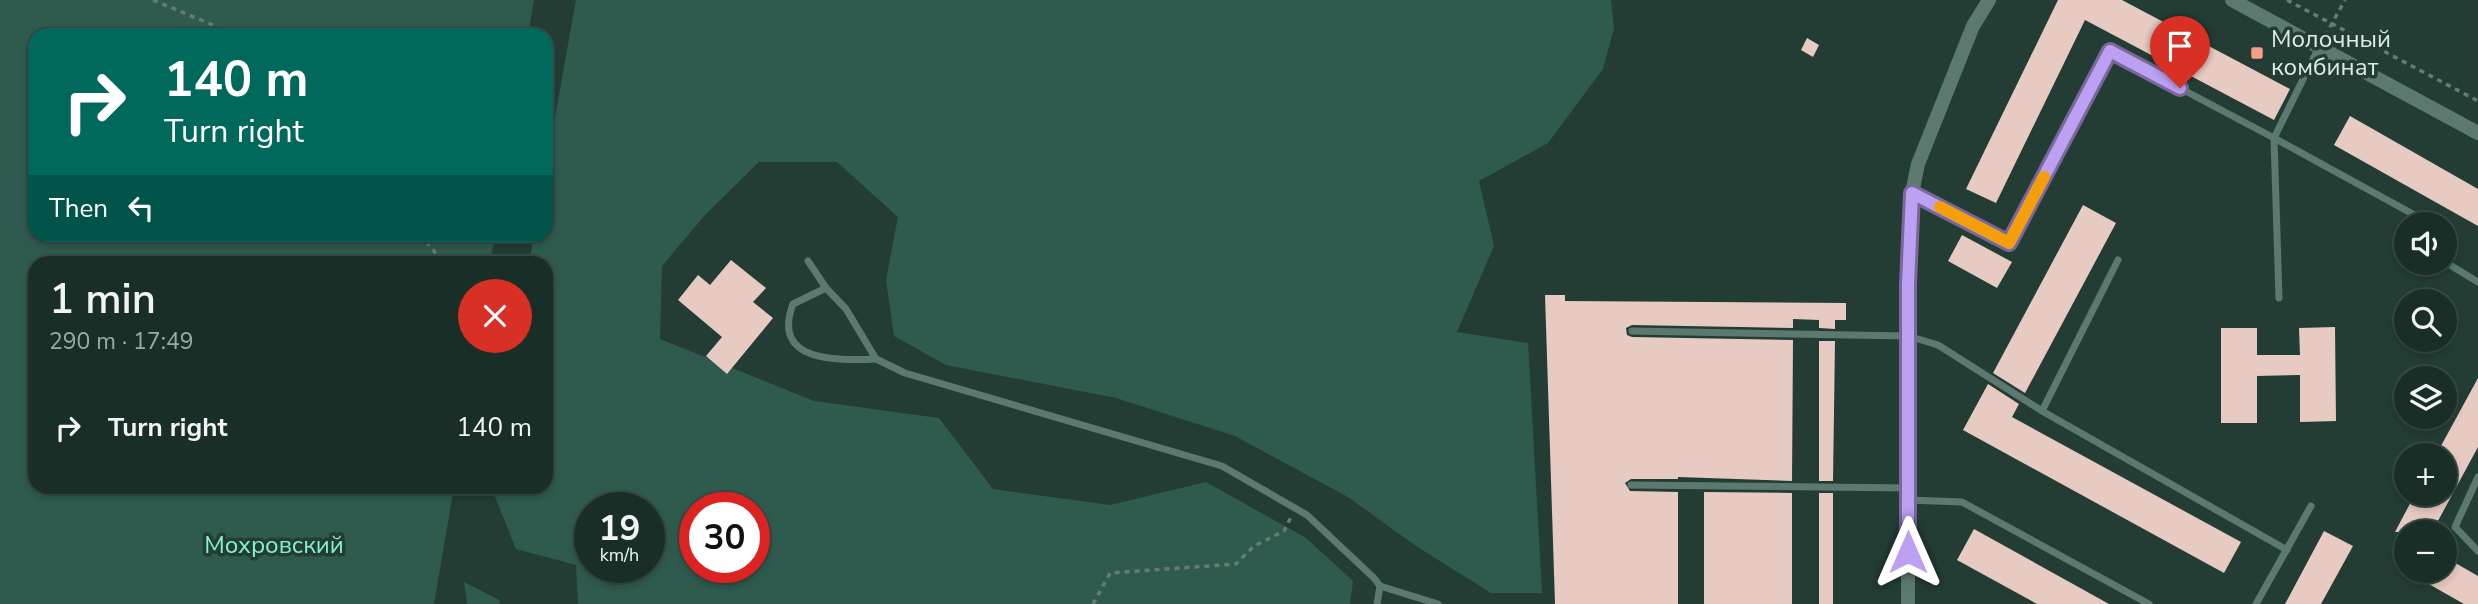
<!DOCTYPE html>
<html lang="en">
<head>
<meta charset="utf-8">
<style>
  body { margin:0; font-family:"Nunito Sans",sans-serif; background:#233630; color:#f1f3f6; height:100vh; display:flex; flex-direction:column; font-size:26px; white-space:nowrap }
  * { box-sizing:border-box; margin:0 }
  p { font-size:23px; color:#9fa8a8 }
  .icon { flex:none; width:38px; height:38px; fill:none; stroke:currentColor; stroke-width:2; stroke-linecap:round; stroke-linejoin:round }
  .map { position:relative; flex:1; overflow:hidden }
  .side { position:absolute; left:28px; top:256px; width:525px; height:238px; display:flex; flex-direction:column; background:#1a2e28; border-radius:21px; box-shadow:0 4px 10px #0003,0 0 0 2px #384a45 }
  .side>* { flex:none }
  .guide { position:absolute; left:28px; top:28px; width:525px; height:214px; border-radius:21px; box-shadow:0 4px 10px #0003,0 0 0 2px #384a45; background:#00695c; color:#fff; overflow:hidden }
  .fabs { position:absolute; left:2394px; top:212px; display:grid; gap:14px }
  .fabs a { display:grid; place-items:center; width:63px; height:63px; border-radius:50%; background:#1a2e28; box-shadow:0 4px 10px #0003,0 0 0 2px #384a45; font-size:35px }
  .speed { position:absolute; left:574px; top:492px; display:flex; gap:14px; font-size:35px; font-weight:700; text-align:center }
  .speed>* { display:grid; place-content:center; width:91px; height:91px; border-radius:50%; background:#1a2e28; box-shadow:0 4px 10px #0003,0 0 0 2px #384a45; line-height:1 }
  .speed small { font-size:18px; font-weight:400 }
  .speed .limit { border:10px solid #d22; background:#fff; color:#111 }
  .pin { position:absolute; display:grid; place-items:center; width:60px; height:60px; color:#fff; margin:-72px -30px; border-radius:50% 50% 50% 0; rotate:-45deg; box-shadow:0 0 7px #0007 }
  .pin .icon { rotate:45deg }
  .me { position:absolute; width:77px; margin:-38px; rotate:0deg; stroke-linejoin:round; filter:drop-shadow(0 0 5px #0008) }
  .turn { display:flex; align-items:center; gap:24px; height:147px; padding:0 21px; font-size:32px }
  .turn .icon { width:91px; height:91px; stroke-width:2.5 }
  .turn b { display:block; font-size:49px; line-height:60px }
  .then { display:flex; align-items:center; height:66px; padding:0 21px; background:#0003; gap:14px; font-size:26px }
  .round { display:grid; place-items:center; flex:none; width:74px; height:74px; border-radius:37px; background:#233630 }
  .overview { display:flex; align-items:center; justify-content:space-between; height:119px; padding:0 21px }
  h1 { font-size:42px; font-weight:600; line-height:52px }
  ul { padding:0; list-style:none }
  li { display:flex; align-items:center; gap:21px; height:105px; padding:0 21px }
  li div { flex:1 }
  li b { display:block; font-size:26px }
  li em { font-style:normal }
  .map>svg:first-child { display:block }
  .green { fill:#2f5b4e; fill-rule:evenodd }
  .building { fill:#e7cac2 }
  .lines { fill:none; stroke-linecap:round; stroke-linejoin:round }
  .path { stroke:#657b74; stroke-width:3.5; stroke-dasharray:5 5; stroke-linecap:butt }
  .lane { stroke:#5c796f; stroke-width:7 }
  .street { stroke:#5c796f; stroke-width:14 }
  .route-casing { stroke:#7a689d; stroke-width:18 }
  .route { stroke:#bca0f2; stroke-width:12 }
  .slow { stroke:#f59e0b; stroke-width:12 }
  .poi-dot { fill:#f49e88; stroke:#233d35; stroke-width:2.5 }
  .labels { text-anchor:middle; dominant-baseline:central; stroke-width:7; stroke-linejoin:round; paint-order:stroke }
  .poi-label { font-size:24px; fill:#dcebe6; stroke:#233d35; text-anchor:start }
  .park-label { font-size:24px; fill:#84f2d1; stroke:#233d35 }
</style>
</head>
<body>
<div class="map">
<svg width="2478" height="604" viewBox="0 0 2478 604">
  <rect width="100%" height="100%" fill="#233d35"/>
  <!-- green -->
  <g class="green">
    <polygon points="0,0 534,0 528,35 35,35 35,234 495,235 490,262 35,262 35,486 454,487 434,604 0,604"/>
    <path d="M576 0H1611L1614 28 1603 69 1548 143 1479 181 1494 246 1457 332 1528 343 1542 593H1491L1416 546 1348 497 1235 436 1116 398 946 365 894 336 886 280 898 217 837 162H759L705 215 662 266 660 339 814 401 939 418 993 489 1110 505 1206 482 1306 538 1353 581 1350 604H578L576 565 516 549 491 487 546 486V262H529L534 235 546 234V167ZM590 508H649V567H590ZM695 508H754V567H695Z"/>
    <polygon points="464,582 499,600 500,604 467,604"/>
  </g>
  <!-- building -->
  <g class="building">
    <polygon points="2058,0 2122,0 2290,89 2274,120 2085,20 1996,203 1966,189"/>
    <polygon points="1807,38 1819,45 1813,57 1801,50"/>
    <polygon points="2350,116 2478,189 2478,226 2334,145"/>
    <polygon points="2083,205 2116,223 2025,393 1993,373"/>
    <polygon points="1962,235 2012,262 1997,288 1948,261"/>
    <polygon points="731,260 766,288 753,302 773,318 727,374 706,356 722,337 678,300 698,275 710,285"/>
    <polygon points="1545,295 1565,295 1565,301 1846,303 1846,320 1835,320 1835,329 1819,328 1819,320 1793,319 1793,328 1632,325 1626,328 1627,335 1632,337 1793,340 1792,481 1678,477 1678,479 1631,479 1625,483 1630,491 1678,492 1678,604 1555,604"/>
    <polygon points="2335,327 2336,421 2300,422 2300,375 2257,376 2257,423 2221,423 2221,328 2257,328 2257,355 2300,355 2299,328"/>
    <polygon points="1819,341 1835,341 1833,481 1819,481"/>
    <polygon points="2478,378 2478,447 2432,532 2395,532 2415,494 2445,494 2445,455 2436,455"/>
    <polygon points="1988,384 2019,404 2012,417 2241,542 2224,573 1963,430"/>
    <polygon points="1704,492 1792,493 1792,604 1704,604"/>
    <rect x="1819" y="493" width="14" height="111"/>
    <polygon points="1974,529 2109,604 2037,604 1957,560"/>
    <polygon points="2324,531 2353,546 2321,604 2285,604"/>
    <polygon points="2445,557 2478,576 2478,604 2464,604 2404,570 2445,570"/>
  </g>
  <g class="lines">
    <!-- path -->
    <g class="path">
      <polyline points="153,0 237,35"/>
      <polyline points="2287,0 2478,101"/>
      <polyline points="2325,36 2345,0"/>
      <polyline points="420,234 443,262"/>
      <polyline points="1093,604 1110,573 1236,564 1254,546 1284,531 1291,517"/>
    </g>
    <!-- lane -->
    <g class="lane">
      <polyline points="2319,47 2274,138 2431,224"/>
      <polyline points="1912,193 2009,243 2110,51 2274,138 2279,298"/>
      <polyline points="2118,260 2042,411 2287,550"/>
      <polyline points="808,261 826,288 846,309 876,359 905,373 1222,466 1307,515 1374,578 1380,586 1377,604"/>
      <polyline points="2445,262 2478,282"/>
      <path d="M826 288 793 304C771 362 836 361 876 359"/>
      <polyline points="1632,331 1908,336 1938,345 2042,411"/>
      <polyline points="2478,477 2455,527 2478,551"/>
      <polyline points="1631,485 1908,488"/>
      <polyline points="1908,500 1962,502 2149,604"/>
      <polyline points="1380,586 1438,604"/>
      <polyline points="2256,604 2311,506"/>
    </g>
    <!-- street -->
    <g class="street">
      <polyline points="2232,0 2478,133"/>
      <polyline points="1908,604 1908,284 1912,193 1918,164 1973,26 1989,0"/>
    </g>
  </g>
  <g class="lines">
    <!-- route casing -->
    <g class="route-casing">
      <polyline id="route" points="1908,552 1908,284 1912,193 2009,243 2110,51 2180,88"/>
    </g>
    <!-- route -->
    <use href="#route" class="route"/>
    <!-- slow -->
    <polyline class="slow" points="1940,207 2009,243 2044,177"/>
  </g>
  <!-- markers -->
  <rect class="poi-dot" x="2250" y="46" width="14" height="14" rx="3.5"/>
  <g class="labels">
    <!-- poi labels -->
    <g class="poi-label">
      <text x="2271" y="39">Молочный<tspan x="2271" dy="28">комбинат</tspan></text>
    </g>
    <!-- park labels -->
    <g class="park-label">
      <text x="274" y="545">Мохровский</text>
    </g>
  </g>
</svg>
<div class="fabs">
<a><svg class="icon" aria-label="sound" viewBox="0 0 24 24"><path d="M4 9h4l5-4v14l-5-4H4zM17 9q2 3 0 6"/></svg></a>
<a><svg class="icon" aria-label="search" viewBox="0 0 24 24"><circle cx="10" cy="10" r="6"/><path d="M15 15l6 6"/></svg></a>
<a><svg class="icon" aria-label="layers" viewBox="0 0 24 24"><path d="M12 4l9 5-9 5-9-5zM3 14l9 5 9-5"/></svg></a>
<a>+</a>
<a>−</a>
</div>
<div class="speed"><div>19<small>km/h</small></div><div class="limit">30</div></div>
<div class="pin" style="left:2180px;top:88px;background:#d93025"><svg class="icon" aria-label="arrive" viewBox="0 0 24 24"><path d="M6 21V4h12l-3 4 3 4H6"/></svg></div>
<svg class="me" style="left:1908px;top:552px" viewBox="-20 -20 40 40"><path d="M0-17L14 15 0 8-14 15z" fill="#bca0f2" stroke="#fff" stroke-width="4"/></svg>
<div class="guide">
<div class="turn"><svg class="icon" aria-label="right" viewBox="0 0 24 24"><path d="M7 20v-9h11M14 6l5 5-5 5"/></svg><div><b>140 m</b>Turn right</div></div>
<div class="then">Then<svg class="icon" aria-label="left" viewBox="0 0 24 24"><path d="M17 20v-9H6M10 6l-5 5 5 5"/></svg></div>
</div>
<section class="side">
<div class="overview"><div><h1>1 min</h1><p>290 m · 17:49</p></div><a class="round" style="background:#d93025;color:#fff"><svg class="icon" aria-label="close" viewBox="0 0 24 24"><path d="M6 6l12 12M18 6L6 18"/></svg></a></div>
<ul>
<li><svg class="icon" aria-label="right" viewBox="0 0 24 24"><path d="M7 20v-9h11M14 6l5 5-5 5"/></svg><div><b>Turn right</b></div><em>140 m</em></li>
</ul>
</section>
</div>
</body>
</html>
